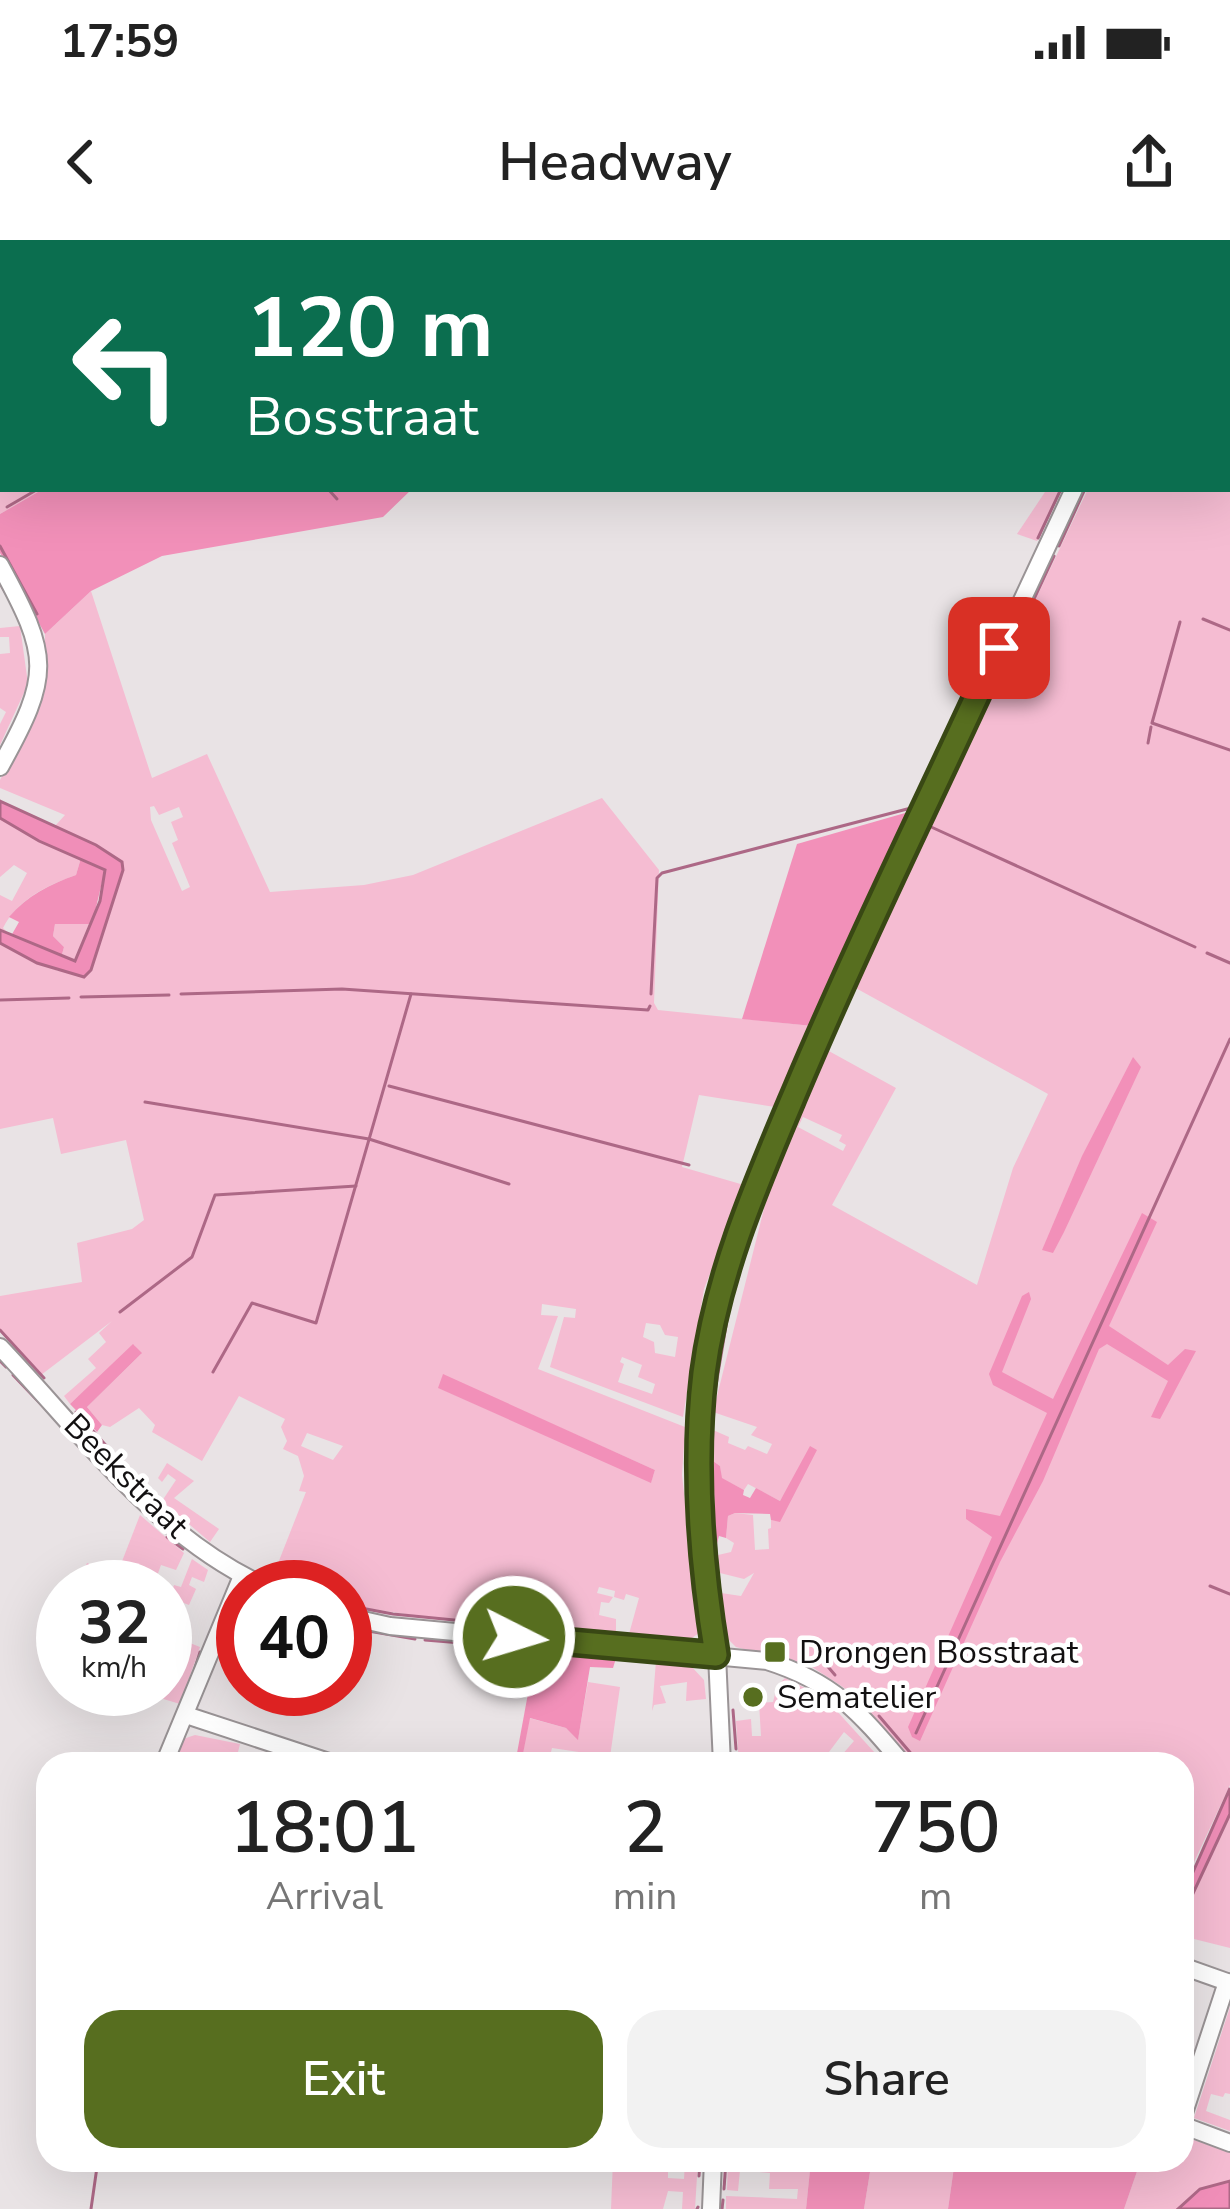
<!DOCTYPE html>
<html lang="en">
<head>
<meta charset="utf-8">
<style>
  body { margin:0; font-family:"Nunito Sans",sans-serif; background:#f2f2f2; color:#222; height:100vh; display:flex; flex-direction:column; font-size:45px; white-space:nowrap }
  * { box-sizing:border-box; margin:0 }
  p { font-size:39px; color:#767676 }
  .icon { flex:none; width:66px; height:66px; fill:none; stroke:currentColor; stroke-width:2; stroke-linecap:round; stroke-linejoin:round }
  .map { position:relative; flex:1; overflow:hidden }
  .side { position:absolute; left:36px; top:1512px; width:1158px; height:420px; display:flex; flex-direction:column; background:#fff; border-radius:36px; box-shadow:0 12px 48px #0002 }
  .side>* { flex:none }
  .banner { position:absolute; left:0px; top:0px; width:1230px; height:252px; box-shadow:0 12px 48px #0002; background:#0b6e4f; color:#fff; overflow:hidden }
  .speed { position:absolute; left:36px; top:1320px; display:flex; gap:24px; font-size:60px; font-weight:700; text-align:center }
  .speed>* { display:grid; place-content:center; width:156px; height:156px; border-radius:50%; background:#fff; box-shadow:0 12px 48px #0002; line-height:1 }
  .speed small { font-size:30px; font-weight:400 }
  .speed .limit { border:18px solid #d22; background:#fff; color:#111 }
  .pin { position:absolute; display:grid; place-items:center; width:102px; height:102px; color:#fff; margin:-51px; border-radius:24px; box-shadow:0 6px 18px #0006 }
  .me { position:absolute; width:132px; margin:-66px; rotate:95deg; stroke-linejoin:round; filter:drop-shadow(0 0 9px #0008) }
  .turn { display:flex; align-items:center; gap:42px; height:252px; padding:0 48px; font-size:54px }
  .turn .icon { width:156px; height:156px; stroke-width:2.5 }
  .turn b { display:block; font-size:84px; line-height:102px }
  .eta { display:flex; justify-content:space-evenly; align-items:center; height:204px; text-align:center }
  .eta b { font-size:72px; font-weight:600; line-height:84px }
  .action { display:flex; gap:24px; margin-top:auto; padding:24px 48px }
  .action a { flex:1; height:138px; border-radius:36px; background:#576e1f; color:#fff; font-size:48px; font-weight:600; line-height:138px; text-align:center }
  .action a+a { background:#f2f2f2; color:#222 }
  .status { display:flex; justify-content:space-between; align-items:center; height:84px; padding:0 60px; background:#fff; direction:ltr }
  .status svg { height:33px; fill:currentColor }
  header { display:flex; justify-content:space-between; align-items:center; height:156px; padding:0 48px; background:#fff; font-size:54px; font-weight:600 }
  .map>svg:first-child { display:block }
  .green { fill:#f5bcd2; fill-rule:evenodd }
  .forest { fill:#f290b9 }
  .water { fill:#f08eb8; stroke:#ad6886; stroke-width:3 }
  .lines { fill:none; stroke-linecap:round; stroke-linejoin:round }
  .stream { stroke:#ad6886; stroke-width:3 }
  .minor-casing { stroke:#9a9496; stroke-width:20 }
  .minor { stroke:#fff; stroke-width:16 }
  .route-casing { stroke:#394814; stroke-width:30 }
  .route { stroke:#576e1f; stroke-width:21 }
  .poi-dot { fill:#576e1f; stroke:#fff; stroke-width:4.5 }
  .labels { text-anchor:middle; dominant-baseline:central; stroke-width:9; stroke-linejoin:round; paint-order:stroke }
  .street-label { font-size:33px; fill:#121011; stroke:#fff }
  .poi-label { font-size:33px; fill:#121011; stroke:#fff; text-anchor:start }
</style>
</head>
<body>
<div class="status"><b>17:59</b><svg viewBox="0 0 49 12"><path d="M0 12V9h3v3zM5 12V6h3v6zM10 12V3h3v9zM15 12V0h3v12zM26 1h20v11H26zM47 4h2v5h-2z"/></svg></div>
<header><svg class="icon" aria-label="back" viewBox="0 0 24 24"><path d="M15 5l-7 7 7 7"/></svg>Headway<svg class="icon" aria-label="share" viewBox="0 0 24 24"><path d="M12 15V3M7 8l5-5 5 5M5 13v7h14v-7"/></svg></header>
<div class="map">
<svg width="1230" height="1969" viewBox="0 0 1230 1969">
  <rect width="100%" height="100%" fill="#e9e3e5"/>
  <!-- green -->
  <g class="green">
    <polygon points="573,0 819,0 813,3"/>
    <polygon points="0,35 3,249 43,249 0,274"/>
    <path d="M1230 214V1545L1182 1648V1524H914L852 1453 812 1427 736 1407 725 1396 721 1353 741 1356 754 1333 744 1339 720 1333 718 1315 731 1312 734 1303 726 1298 728 1276 735 1273 753 1275 755 1310 769 1309 768 1289 771 1288V1280L780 1281 793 1240 780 1261 748 1244 744 1250 721 1238 720 1226 713 1221V1190L729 1197 728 1203 745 1210 748 1206 767 1214 772 1204 751 1195 757 1187 713 1172 773 933 827 810 896 848 832 965 977 1045 1013 928 1048 854 852 746 1088 249H1227ZM803 877 842 895 839 901 846 905 843 911 798 887Z"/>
    <polygon points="1047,249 1061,249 1037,301 1017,294"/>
    <path d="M91 351 152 538 207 514 270 652 364 645 413 635 602 558 659 630 654 763 658 770 813 786 775 867 699 855 682 927 744 945 704 1049 683 1177 550 1127 564 1077 575 1078 576 1069 542 1064 541 1075 558 1076 538 1129 685 1187 682 1235 699 1393 689 1400 629 1394 639 1358 626 1354 624 1360 614 1357 615 1351 599 1347 597 1353 613 1357 609 1363 601 1362 599 1375 616 1379V1395L460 1382 345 1365V1347C320 1347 293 1352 273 1336L306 1252 299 1251 304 1236 298 1216 283 1209 287 1201 281 1187 285 1179 239 1156 202 1221 152 1192 155 1185 139 1168 110 1187 102 1185 87 1167 141 1114 134 1105 70 1164 64 1156 96 1128 88 1119 106 1102 99 1093 112 1081 41 1135 0 1090V1056L82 1042 77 1003 132 989 144 980 126 900 61 914 53 878 0 889V703L58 731 91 730 123 629 96 605 55 586 65 575 0 548V540L44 455 45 394ZM154 566 159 575 179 567 183 577 171 582 178 600 172 603 190 647 182 651 151 580 150 567ZM646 1083 660 1085 665 1095 678 1097 675 1117 655 1113 654 1102 643 1097ZM622 1117 642 1125 638 1137 655 1144 652 1154 618 1142 624 1124 620 1122ZM443 1135 655 1230 651 1242 439 1148ZM307 1193 343 1206 333 1220 301 1206Z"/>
    <polygon points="20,386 28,444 0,505 0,484 6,472 0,468 0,414 10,413 9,397 0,397 0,388"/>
    <path d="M0 578 81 618 76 635C46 646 18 659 3 688L11 696 0 690V655L12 661 27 633 14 625 0 637Z"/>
    <polygon points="66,682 92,684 77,718 72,721 61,718 64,707 53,696 55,684"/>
    <polygon points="167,1223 194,1241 174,1258 219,1289 210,1302 162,1261 176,1240 168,1234 162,1242 158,1238"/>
    <polygon points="140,1275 184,1313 176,1330 161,1325 153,1347 77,1347 87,1323 104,1329 102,1336 113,1341 116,1336 122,1338 124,1331 119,1329"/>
    <polygon points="192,1319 208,1330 204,1342 192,1337 189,1345 196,1349 189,1365 176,1360 165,1388 165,1361 169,1361 174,1345 181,1347"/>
    <polygon points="165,1393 200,1407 180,1464 140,1452 165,1449"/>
    <polygon points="656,1421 689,1424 704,1440 706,1459 686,1461 687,1442 660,1446 666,1463 654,1465 652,1471"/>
    <polygon points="785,1438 825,1458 885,1524 834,1524 854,1501 844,1492 820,1524 739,1524 736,1481 751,1479 752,1496 761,1496 759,1463 773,1462 777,1446"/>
    <polygon points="588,1442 620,1447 609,1524 599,1524 599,1515 552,1508 549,1520 560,1524 521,1524 529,1478 566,1488 578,1499"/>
    <polygon points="195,1495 240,1504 237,1516 212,1512 209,1524 172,1521 177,1501"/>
    <polygon points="1230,1574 1230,1708 1182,1696 1182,1678"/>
    <polygon points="1230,1767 1230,1854 1225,1853 1223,1857 1211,1854 1206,1871 1230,1880 1230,1891 1194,1878"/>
    <polygon points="1182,1896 1230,1912 1230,1969 1124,1969 1141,1920 1182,1920"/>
    <polygon points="613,1920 655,1920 655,1924 668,1925 668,1938 684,1939 685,1920 698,1920 695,1969 682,1969 683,1952 668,1951 663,1969 611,1969"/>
    <polygon points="798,1920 811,1920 806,1969 726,1969 726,1956 797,1959 798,1949 769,1949 770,1933 740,1930 738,1951 727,1950 728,1921 797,1923"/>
    <polygon points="872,1920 955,1920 948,1969 864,1969"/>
  </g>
  <!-- forest -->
  <g class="forest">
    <polygon points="0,0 397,0 3,3 3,38"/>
    <polygon points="43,249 412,249 383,277 162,316 91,351 45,394 0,313 0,274"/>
    <polygon points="912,571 813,786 742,779 797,604"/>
    <path d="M81 618 105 630 92 684H55L53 696 64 707 61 718 11 696 19 682 9 677C27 656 50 644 76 635Z"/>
    <polygon points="1133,817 1141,827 1064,992 1053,1013 1042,1010 1082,916"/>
    <polygon points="1142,973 1157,982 1109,1086 1168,1125 1185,1109 1196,1111 1160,1179 1151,1177 1168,1141 1107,1104 1099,1109 1043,1241 1000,1322 920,1501 912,1497 908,1487 992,1297 966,1279 966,1269 1000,1276 1047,1173 993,1145 989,1134 1022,1056 1029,1052 1031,1059 1002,1132 1053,1159"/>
    <polygon points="133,1104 142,1113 87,1167 102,1185 97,1192 70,1164"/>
    <polygon points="443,1134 655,1230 651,1243 438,1148"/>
    <polygon points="810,1206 817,1210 780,1282 771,1280 770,1274 735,1273 728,1276 726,1298 719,1296 716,1307 713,1221 720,1226 722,1238 744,1250 743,1255 750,1258 756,1248 780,1261"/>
    <polygon points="536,1410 617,1415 613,1428 590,1427 578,1500 566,1488 530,1478 521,1524 515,1524"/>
    <polygon points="811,1920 872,1920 864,1969 806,1969"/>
    <polygon points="955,1920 1141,1920 1124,1969 948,1969"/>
  </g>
  <!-- water -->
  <g class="water">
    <polygon points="0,561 96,605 122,622 123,630 91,730 84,737 37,723 0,703 0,690 75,721 100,661 105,630 39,601 0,578"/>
    <polygon points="1230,1548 1230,1574 1182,1677 1182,1657"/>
    <polygon points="1230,1941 1230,1969 1178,1969 1200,1949"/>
  </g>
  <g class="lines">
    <!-- stream -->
    <g class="stream">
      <polyline points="37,0 49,3"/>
      <polyline points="995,0 1005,3"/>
      <polyline points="396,3 400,0"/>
      <polyline points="1177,3 1179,0"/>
      <polyline points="1203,3 1204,0"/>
      <polyline points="328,249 337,259"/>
      <polyline points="7,267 38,249"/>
      <polyline points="1038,298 1061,249"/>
      <polyline points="0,306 37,374"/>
      <polyline points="1059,306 1085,249"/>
      <polyline points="0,343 8,357"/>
      <polyline points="1203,379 1230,390"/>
      <polyline points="1180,382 1152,483 1230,510"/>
      <polyline points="1148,503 1151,487"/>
      <polyline points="920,548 949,489"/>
      <polyline points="935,572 1054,316"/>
      <polyline points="929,586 1195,707"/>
      <polyline points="921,602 926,591"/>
      <polyline points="900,647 918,609"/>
      <polyline points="885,678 896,656"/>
      <polyline points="1207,713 1230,723"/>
      <polyline points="856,737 882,685"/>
      <polyline points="181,754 342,749 648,770 650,766"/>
      <polyline points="651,754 657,638 662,633 911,568"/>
      <polyline points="81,757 169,755"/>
      <polyline points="0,760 69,758"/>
      <polyline points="813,779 909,573"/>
      <polyline points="389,846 689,925"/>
      <polyline points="806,851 827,802"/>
      <polyline points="781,855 810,787"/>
      <polyline points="145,862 369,899 509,944"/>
      <polyline points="773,875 777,863"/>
      <polyline points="751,930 764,897"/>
      <polyline points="774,930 800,866"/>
      <polyline points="735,1037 766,951"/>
      <polyline points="120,1072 192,1017 215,955 356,946"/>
      <polyline points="699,1088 728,988"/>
      <polyline points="0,1090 44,1138"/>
      <polyline points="694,1119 698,1101"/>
      <polyline points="0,1121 6,1127"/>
      <polyline points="213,1132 252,1063 316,1083 411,754"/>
      <polyline points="13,1135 53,1177"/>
      <polyline points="76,1172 111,1211"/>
      <polyline points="711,1175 733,1044"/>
      <polyline points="689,1186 690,1281"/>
      <polyline points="709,1221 710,1185"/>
      <polyline points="709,1229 709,1246"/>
      <polyline points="691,1289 692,1305"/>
      <polyline points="167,1297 183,1309"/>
      <polyline points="280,1342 293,1347"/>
      <polyline points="1210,1346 1230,1354"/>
      <polyline points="699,1360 701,1381"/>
      <polyline points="345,1365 393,1374 535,1388"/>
      <polyline points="345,1387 415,1399"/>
      <polyline points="542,1389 615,1397"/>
      <polyline points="227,1393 243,1363"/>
      <polyline points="626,1397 667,1401"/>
      <polyline points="425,1400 609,1415"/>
      <polyline points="677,1401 683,1402"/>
      <polyline points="818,1415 835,1435"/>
      <polyline points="635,1417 652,1419"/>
      <polyline points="195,1428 200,1412"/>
      <polyline points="733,1470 736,1509"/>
      <polyline points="879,1476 920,1524"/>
      <polyline points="916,1493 1230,799"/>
      <polyline points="339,1517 362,1524"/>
      <polyline points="737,1518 737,1524"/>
      <polyline points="699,1936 700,1920"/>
      <polyline points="724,1949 726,1921"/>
      <polyline points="91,1969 98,1920"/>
      <polyline points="697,1969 698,1967"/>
      <polyline points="722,1969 723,1960"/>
    </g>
    <!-- minor casing -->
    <g class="minor-casing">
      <g id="minor">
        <polyline points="1190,3 1192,0"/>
        <path d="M0 325C50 417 52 434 0 527"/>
        <path d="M0 1107C81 1192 156 1298 267 1347"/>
        <path d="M345 1376 390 1386 767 1421C834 1442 859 1472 903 1524"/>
        <polyline points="186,1475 335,1524"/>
        <polyline points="164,1524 242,1336"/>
        <polyline points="722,1524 717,1415 699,1220 704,1131 721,1048 738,994 829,773 1074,249"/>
        <polyline points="1182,1726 1230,1743"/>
        <polyline points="1182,1879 1227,1742"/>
        <polyline points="1182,1885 1230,1903"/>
        <polyline points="711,1969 713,1920"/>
      </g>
    </g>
    <!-- minor -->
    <use href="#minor" class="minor"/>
  </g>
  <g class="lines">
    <!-- route casing -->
    <g class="route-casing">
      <path id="route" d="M514 1397 716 1415C701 1324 693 1226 704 1133 717 1033 758 940 797 848 860 699 932 554 999 408"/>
    </g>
    <!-- route -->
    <use href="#route" class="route"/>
  </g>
  <!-- markers -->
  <g class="poi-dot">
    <rect x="763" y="1400" width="24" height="24" rx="6"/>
    <circle cx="753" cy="1457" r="12"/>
  </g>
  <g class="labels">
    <!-- street labels -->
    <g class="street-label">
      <text transform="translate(126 1236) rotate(45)">Beekstraat</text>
    </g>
    <!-- poi labels -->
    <g class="poi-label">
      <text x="799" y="1412">Drongen Bosstraat</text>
      <text x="777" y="1457">Sematelier</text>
    </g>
  </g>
</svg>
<div class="speed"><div>32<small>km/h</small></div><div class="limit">40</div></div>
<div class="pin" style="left:999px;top:408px;background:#d93025"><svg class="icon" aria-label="arrive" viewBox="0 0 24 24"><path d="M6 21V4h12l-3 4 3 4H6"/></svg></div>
<svg class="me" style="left:514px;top:1397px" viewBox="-20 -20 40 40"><circle r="17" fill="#576e1f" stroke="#fff" stroke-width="3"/><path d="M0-11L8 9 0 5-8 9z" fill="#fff"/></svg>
<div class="banner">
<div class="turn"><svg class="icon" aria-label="left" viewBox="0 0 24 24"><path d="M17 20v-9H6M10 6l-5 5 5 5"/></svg><div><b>120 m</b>Bosstraat</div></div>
</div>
<section class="side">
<div class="eta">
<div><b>18:01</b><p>Arrival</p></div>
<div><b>2</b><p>min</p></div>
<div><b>750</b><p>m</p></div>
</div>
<div class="action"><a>Exit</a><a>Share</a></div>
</section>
</div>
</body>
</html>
